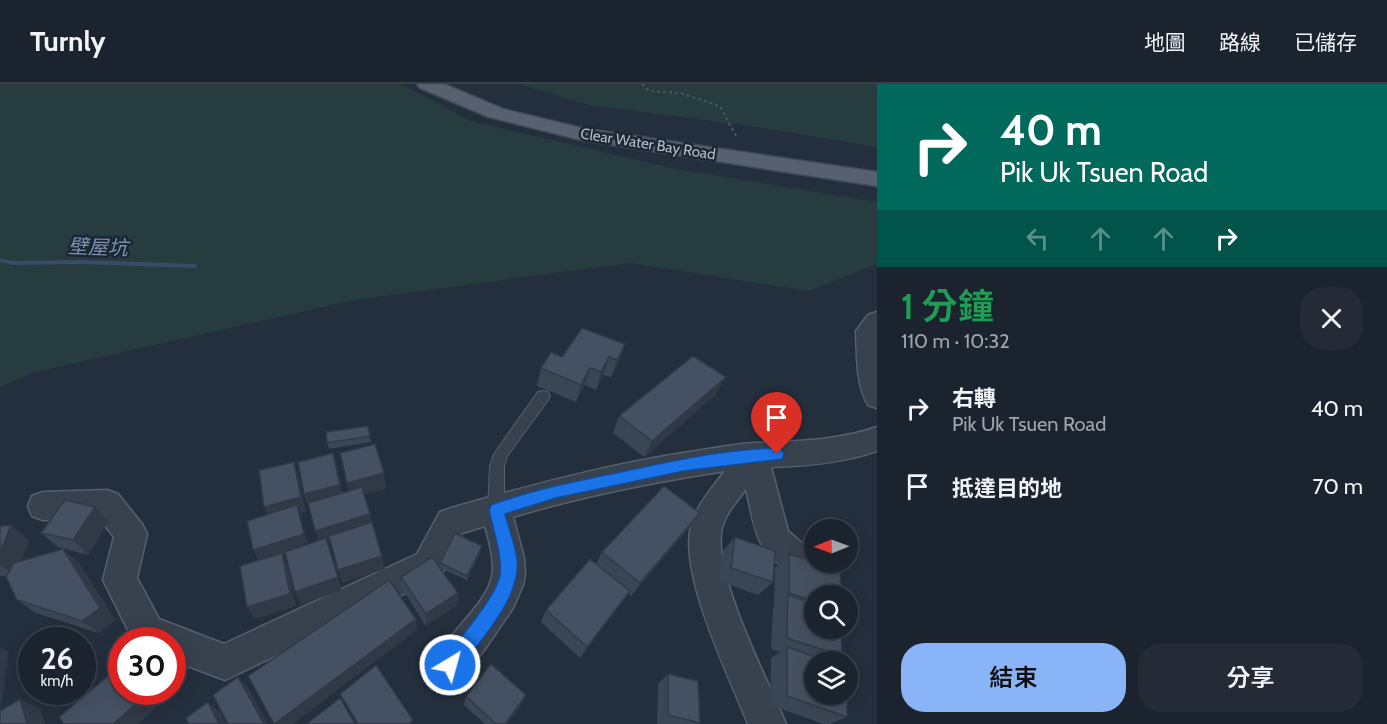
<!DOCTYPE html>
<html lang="zh-TW">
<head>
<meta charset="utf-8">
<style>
  body { margin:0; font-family:Cabin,"Noto Sans TC",sans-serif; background:#242b36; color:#f1f3f6; height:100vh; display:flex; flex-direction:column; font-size:22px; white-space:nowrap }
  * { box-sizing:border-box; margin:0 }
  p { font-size:20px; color:#a0a4aa }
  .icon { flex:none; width:33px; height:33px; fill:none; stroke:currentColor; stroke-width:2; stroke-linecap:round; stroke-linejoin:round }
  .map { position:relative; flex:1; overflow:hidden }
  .sheet { display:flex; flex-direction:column; background:#1b232e; width:510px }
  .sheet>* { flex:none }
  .top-card { background:#00695c; color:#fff; overflow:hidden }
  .needle { width:39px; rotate:269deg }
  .controls { position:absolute; left:804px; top:435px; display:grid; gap:12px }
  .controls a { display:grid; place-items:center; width:54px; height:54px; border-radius:50%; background:#1b232e; box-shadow:0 3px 15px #0003,0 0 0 2px #39404a; font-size:30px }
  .speed { position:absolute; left:18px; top:543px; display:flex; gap:12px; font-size:30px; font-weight:700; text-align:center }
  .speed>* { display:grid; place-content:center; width:78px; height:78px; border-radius:50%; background:#1b232e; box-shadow:0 3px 15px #0003,0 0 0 2px #39404a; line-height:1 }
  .speed small { font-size:15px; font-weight:400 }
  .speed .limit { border:9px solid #d22; background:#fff; color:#111 }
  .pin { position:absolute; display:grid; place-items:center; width:51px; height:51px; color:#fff; margin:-62px -26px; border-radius:50% 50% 50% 0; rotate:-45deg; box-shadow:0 0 6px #0007 }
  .pin .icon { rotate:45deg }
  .me { position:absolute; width:66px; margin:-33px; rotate:37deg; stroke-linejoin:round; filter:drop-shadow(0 0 4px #0008) }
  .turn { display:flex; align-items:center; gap:21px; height:126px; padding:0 24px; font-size:27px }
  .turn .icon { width:78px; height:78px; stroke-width:2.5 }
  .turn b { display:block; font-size:42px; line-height:51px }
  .lanes { display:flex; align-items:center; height:57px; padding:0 24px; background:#0003; justify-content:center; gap:30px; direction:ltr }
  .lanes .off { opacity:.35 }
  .round { display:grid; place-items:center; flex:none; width:63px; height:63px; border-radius:24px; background:#242b36 }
  .headline { display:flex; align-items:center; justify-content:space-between; height:102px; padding:0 24px }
  h1 { font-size:36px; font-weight:600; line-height:45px; color:#1e9e55 }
  .primary-button { display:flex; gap:12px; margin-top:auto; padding:12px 24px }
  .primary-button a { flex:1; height:69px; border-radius:24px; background:#8ab4f8; color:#111; font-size:24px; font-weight:600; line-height:69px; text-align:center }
  .primary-button a+a { background:#242b36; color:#f1f3f6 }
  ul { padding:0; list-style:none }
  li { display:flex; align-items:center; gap:18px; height:78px; padding:0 24px }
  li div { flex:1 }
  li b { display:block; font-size:22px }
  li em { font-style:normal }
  header { display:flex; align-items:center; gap:36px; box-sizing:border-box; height:84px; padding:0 30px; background:#1b232e; border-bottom:2px solid #39404a }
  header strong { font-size:28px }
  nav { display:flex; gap:33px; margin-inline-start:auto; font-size:21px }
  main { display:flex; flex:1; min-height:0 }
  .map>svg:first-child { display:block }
  .green { fill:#263c3f }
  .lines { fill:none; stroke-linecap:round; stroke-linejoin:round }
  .stream { fill:#394c67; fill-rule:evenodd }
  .lane-casing { stroke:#565f6c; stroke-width:2 }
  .street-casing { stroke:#565f6c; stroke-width:3 }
  .primary-casing { stroke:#414a57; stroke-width:3 }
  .path { stroke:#44595c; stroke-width:2; stroke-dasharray:3 3; stroke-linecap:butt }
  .lane { fill:#38414e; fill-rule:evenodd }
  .street { fill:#38414e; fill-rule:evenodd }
  .primary { fill:#56606e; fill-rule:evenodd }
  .wall { fill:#3b4654 }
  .shaded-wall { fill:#303945 }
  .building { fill:#455162; stroke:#303945; stroke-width:1.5 }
  .route { fill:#1a73e8; stroke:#114b97; stroke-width:1.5 }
  .labels { text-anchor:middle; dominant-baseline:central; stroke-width:5; stroke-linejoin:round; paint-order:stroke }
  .far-street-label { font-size:15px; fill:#b4bcc9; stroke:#1d2633 }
  .water-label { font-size:20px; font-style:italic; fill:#7c92b1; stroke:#1d2633 }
</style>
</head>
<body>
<header>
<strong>Turnly</strong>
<nav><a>地圖</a><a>路線</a><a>已儲存</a></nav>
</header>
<main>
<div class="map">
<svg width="877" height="640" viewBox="0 0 877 640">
  <rect width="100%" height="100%" fill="#242f3e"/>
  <!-- green -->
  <g class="green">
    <polygon points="0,0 401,0 471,37 676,85 877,118 877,180 808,207 630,179 354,216 35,288 0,303"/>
    <polygon points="519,0 877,0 877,63 757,43 589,21"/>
  </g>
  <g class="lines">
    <!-- stream -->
    <polygon class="stream" points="0,174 12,177 81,176 195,180 198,182 195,184 81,180 12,181 0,178"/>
    <!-- lane casing -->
    <g class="lane-casing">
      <polygon id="lane" points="543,307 548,308 550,312 548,316 507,372 504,382 504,426 501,431 496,433 491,431 488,426 490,382 494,370 538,308"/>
    </g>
    <!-- street casing -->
    <g class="street-casing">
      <g id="street">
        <path d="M877 228V324L868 321C856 300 857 271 856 247L868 231Z"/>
        <path d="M877 343V367C843 379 806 382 771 383L788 447 803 460 814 463V478H830L825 489C813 494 806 491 794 487 755 473 754 439 746 405 738 416 725 430 722 444 711 487 768 597 786 640H748C729 592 679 491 691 442 696 422 713 403 725 387 654 398 582 412 513 433L524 474 525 491 523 501 513 524 487 562 463 594 450 599 437 594 432 581C444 552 487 521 492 492 495 476 489 457 485 442L462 449 441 492 225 596 172 576V556H133L103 496 114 453 99 434 43 436 32 432 28 422 32 412 43 408 107 406 118 410 142 440 147 450 137 494 159 535 224 560 417 470 440 428 451 424C532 401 613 379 696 367 716 364 735 360 755 359 796 357 837 357 877 343Z"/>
      </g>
    </g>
    <!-- primary casing -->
    <g class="primary-casing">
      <polygon id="primary" points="417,0 444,0 503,25 581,44 877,88 877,102 581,56 489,33 420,4"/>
    </g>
    <!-- path -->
    <polyline class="path" points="642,0 649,7 680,9 720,22 737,54"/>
    <!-- lane -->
    <use href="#lane" class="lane"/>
    <!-- street -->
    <use href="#street" class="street"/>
    <!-- primary -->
    <use href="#primary" class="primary"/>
  </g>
  <!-- wall -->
  <g class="wall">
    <polygon points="582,244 619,278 611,293 603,291 596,306 585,301 576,318 537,302 541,284 562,273"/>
    <polygon points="716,310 644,373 613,349 619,332"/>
    <polygon points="368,342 371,358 329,365 327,359"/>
    <polygon points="700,429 689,444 631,512 628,509 580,574 541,538 546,526 596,480 602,468"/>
    <polygon points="108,438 88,471 58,463 41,449"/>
    <polygon points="11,441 29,456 21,477 79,479 115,536 98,549 36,529 17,516 7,492 0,492 0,442"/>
    <polygon points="735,453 773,498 758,511 719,497 723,467"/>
    <polygon points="482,462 481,467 467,496 440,484 458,509 457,521 426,542 403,506 401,493 440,483 440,479"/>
    <polygon points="789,470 814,512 814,544 842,572 833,578 814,578 847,633 830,640 824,640 770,621 771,574 780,568 771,565 773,524 775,522 774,521 775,484"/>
    <polygon points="668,590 700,639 699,640 657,640 658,600"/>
    <polygon points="466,612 522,620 507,640 485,640 464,621"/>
  </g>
  <!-- shaded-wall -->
  <g class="shaded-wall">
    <polygon points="625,260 619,278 611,293 617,276"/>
    <polygon points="609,273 603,291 596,306 601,288"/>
    <polygon points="590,284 585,301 576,318 581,301"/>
    <polygon points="726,293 716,310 644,373 652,357"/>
    <polygon points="333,369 344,417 309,426 304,410"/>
    <polygon points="294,378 299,394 306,428 300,430 309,464 283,473 288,483 296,522 255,535 247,523 260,480 253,466 271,438 264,423"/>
    <polygon points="384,389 386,405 351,414 347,399"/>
    <polygon points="95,423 108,438 88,471 73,456"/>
    <polygon points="700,429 689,444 631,512 640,499"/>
    <polygon points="370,430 373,445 328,459 342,506 301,521 295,508 320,461 315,447"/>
    <polygon points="11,441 29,456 15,491 0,481 0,469"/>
    <polygon points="482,462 481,467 467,496 467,492"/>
    <polygon points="63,465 79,479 115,536 98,549 82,537"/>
    <polygon points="382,472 385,485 342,499 338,486"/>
    <polygon points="630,507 622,519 580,574 587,563"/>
    <polygon points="458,509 457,521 426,542 426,530"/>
    <polygon points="416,535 417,546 293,640 275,640"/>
    <polygon points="0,563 9,568 0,629"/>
    <polygon points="238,593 248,603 268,640 264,640"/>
    <polygon points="140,608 147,608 158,622 138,640 113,640"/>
    <polygon points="526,611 522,620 507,640 505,640"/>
    <polygon points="20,615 40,624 45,640 27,640"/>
    <polygon points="208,618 219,627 226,640 219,640"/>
  </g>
  <!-- building -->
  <g class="building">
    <polygon points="582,244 625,260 617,276 609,273 601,288 590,284 581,301 541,284 551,268 562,273"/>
    <polygon points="693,272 726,293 652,357 619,332"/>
    <polygon points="368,342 370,352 327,359 326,348"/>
    <polygon points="375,360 384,389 347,399 340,369"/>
    <polygon points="333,369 340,401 304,410 298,378"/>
    <polygon points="294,378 301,413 264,423 259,386"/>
    <polygon points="664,402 700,429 640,499 602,468"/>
    <polygon points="362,403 370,430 315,447 308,419"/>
    <polygon points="65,416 95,423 73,456 41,449"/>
    <polygon points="297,421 304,450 253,466 247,437"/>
    <polygon points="372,438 382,472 338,486 329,452"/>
    <polygon points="11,441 0,469 0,442"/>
    <polygon points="455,449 482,462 467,492 440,479"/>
    <polygon points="735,453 775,467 773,498 731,484"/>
    <polygon points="326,454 338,493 295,508 285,468"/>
    <polygon points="63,465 100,524 82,537 17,516 6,493 14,479"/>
    <polygon points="282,469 290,510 247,523 240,482"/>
    <polygon points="789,470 814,477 814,478 818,478 840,485 841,512 814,512 814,517 789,509"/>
    <polygon points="432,473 458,509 426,530 401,493"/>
    <polygon points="590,475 630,507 587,563 546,526"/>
    <polygon points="389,496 416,535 274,640 248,592"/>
    <polygon points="788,511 814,520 814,544 841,544 842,572 787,554"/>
    <polygon points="787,563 830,578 814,578 814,610 847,610 847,633 787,612"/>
    <polygon points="491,580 526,611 505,640 496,640 466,612"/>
    <polygon points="121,581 122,608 140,608 144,613 113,640 64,640 59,633"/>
    <polygon points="376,581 413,636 409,640 358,640 340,610"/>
    <polygon points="668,590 698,597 700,639 668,631"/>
    <polygon points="238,593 264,640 228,640 213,611"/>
    <polygon points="340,614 355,640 310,640 309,638"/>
    <polygon points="20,615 27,640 0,640 0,627"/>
    <polygon points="208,618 219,640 189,640 186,634"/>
  </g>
  <!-- route -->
  <path class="route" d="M777 364 782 366 784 370 782 375 684 387 556 414 505 430C509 445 515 460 517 475 522 514 479 558 457 588L450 590 444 588 441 581 444 575C458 556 498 511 500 490 502 469 493 446 489 426L491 421C538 404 586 395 635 385 681 375 729 365 777 364Z"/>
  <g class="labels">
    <!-- far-street labels -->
    <g class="far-street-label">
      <text transform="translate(648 60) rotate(9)">Clear Water Bay Road</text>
    </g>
    <!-- water labels -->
    <g class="water-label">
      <text transform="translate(98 163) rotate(2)">壁屋坑</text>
    </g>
  </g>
</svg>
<div class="controls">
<a><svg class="needle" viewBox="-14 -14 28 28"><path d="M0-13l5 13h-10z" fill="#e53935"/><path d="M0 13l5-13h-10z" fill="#a0a4aa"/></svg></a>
<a><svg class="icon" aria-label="search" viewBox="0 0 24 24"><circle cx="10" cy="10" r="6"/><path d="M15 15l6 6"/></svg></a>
<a><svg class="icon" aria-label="layers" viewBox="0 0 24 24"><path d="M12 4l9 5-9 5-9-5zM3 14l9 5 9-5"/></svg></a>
</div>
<div class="speed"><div>26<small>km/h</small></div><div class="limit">30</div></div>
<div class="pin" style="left:777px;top:370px;background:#d93025"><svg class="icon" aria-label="arrive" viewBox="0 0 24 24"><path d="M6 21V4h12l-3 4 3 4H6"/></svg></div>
<svg class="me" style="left:450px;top:581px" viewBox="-20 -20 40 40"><circle r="17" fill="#1a73e8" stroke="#fff" stroke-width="3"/><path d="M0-11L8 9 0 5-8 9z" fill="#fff"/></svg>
</div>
<section class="sheet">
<div class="top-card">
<div class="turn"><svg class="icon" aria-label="right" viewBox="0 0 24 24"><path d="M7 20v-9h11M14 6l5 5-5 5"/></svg><div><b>40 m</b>Pik Uk Tsuen Road</div></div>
<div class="lanes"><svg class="icon off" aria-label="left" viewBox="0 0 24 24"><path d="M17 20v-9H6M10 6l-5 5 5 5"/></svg><svg class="icon off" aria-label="ahead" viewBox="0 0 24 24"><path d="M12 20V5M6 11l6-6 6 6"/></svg><svg class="icon off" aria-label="ahead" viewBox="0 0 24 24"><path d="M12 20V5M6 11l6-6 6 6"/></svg><svg class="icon" aria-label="right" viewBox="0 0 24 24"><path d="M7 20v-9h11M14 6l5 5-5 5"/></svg></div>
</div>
<div class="headline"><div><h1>1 分鐘</h1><p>110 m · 10:32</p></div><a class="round"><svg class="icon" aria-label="close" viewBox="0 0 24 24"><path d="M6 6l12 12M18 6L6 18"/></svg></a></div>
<ul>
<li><svg class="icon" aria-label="right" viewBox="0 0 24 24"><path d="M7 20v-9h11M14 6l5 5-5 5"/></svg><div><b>右轉</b><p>Pik Uk Tsuen Road</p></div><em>40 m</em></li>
<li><svg class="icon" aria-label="arrive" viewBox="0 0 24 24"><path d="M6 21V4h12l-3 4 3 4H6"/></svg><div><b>抵達目的地</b></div><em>70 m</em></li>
</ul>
<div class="primary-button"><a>結束</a><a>分享</a></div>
</section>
</main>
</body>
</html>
